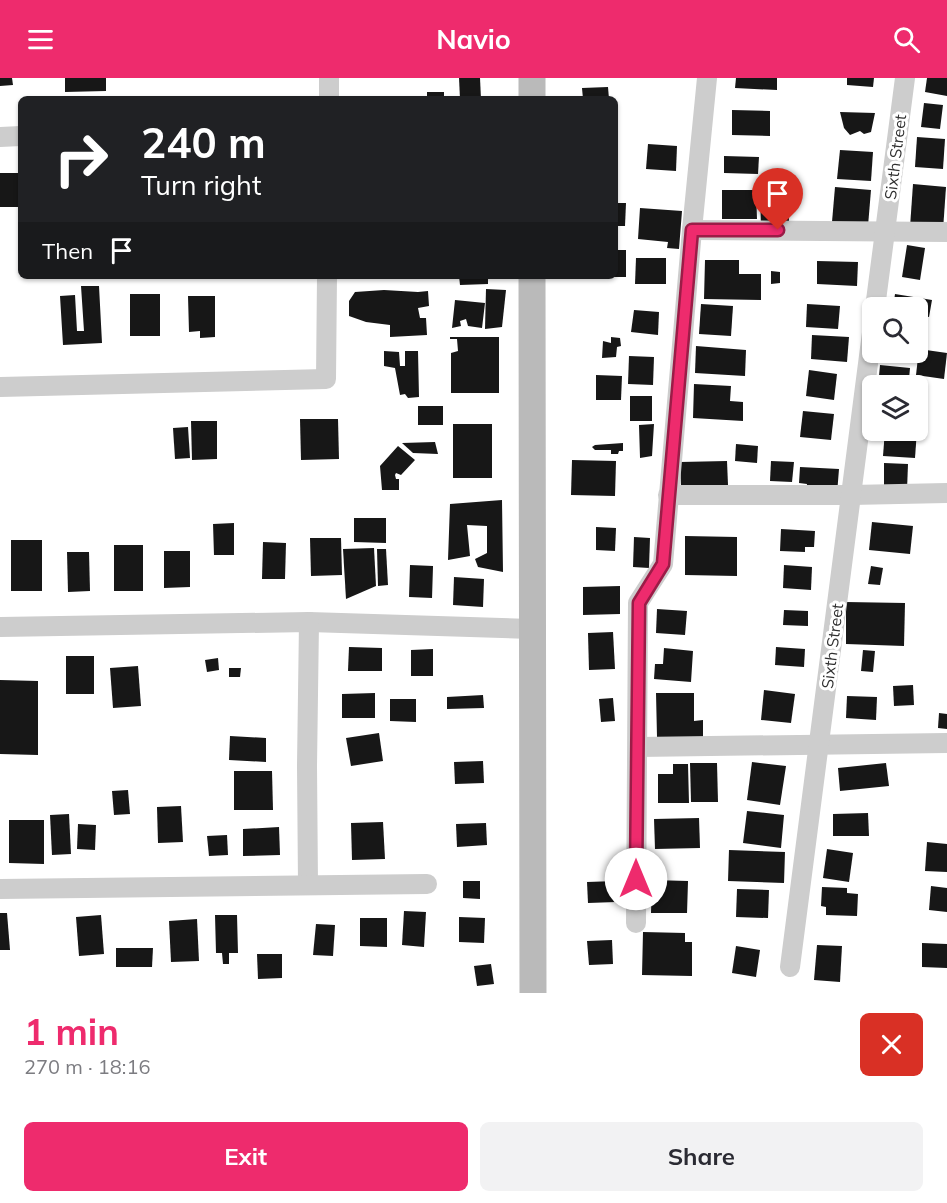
<!DOCTYPE html>
<html lang="en">
<head>
<meta charset="utf-8">
<style>
  body { margin:0; font-family:Mulish,sans-serif; background:#f2f2f3; color:#2b2b33; height:100vh; display:flex; flex-direction:column; font-size:22px; white-space:nowrap }
  * { box-sizing:border-box; margin:0 }
  p { font-size:20px; color:#7c7c81 }
  .icon { flex:none; width:33px; height:33px; fill:none; stroke:currentColor; stroke-width:2; stroke-linecap:round; stroke-linejoin:round }
  .map { position:relative; height:915px; overflow:hidden }
  .sheet { display:flex; flex-direction:column; background:#fff; flex:1 }
  .sheet>* { flex:none }
  .top-card { position:absolute; left:18px; top:18px; width:600px; height:183px; border-radius:9px; box-shadow:0 2px 4px #0004; background:#202124; color:#fff; overflow:hidden }
  .tools { position:absolute; left:862px; top:219px; display:grid; gap:12px }
  .tools a { display:grid; place-items:center; width:66px; height:66px; border-radius:9px; background:#fff; box-shadow:0 2px 4px #0004; font-size:30px }
  .pin { position:absolute; display:grid; place-items:center; width:51px; height:51px; color:#fff; margin:-62px -26px; border-radius:50% 50% 50% 0; rotate:-45deg; box-shadow:0 0 6px #0007 }
  .pin .icon { rotate:45deg }
  .me { position:absolute; width:66px; margin:-33px; rotate:0deg; stroke-linejoin:round; filter:drop-shadow(0 0 4px #0008) }
  .turn { display:flex; align-items:center; gap:21px; height:126px; padding:0 24px; font-size:27px }
  .turn .icon { width:78px; height:78px; stroke-width:2.5 }
  .turn b { display:block; font-size:42px; line-height:51px }
  .then { display:flex; align-items:center; height:57px; padding:0 24px; background:#0003; gap:12px; font-size:22px }
  .round { display:grid; place-items:center; flex:none; width:63px; height:63px; border-radius:9px; background:#f2f2f3 }
  .overview { display:flex; align-items:center; justify-content:space-between; height:102px; padding:0 24px }
  h1 { font-size:36px; font-weight:700; line-height:45px; color:#ee2b6d }
  .button { display:flex; gap:12px; margin-top:auto; padding:12px 24px }
  .button a { flex:1; height:69px; border-radius:9px; background:#ee2b6d; color:#fff; font-size:24px; font-weight:700; line-height:69px; text-align:center }
  .button a+a { background:#f2f2f3; color:#2b2b33 }
  header { display:flex; justify-content:space-between; align-items:center; height:78px; padding:0 24px; background:#ee2b6d; color:#fff; font-size:27px; font-weight:700 }
  .map>svg:first-child { display:block }
  .building { fill:#171717 }
  .lines { fill:none; stroke-linecap:round; stroke-linejoin:round }
  .minor { stroke:#cdcdcd; stroke-width:20 }
  .secondary { stroke:#bababa; stroke-width:27 }
  .route-casing { stroke:#9b1c47; stroke-width:15 }
  .route { stroke:#ee2b6d; stroke-width:10 }
  .labels { text-anchor:middle; dominant-baseline:central; stroke-width:6; stroke-linejoin:round; paint-order:stroke }
  .street-label { font-size:16px; fill:#303030; stroke:#fff }
</style>
</head>
<body>
<header><svg class="icon" aria-label="menu" viewBox="0 0 24 24"><path d="M4 6h16M4 12h16M4 18h16"/></svg>Navio<svg class="icon" aria-label="search" viewBox="0 0 24 24"><circle cx="10" cy="10" r="6"/><path d="M15 15l6 6"/></svg></header>
<div class="map">
<svg width="947" height="915" viewBox="0 0 947 915">
  <rect width="100%" height="100%" fill="#fff"/>
  <!-- building -->
  <g class="building">
    <polygon points="0,0 12,0 13,7 0,8"/>
    <polygon points="65,0 106,0 106,13 65,14"/>
    <polygon points="459,0 480,0 481,21 460,21"/>
    <polygon points="736,0 777,0 777,12 735,10"/>
    <polygon points="847,0 874,0 873,9 847,7"/>
    <polygon points="927,0 947,0 947,18 925,14"/>
    <polygon points="608,9 609,21 583,21 582,10"/>
    <rect x="427" y="14" width="17" height="7"/>
    <polygon points="924,25 943,27 940,51 921,49"/>
    <polygon points="732,32 770,33 770,58 732,57"/>
    <polygon points="840,34 875,35 871,54 864,56 860,53 850,57 844,50"/>
    <polygon points="917,59 945,61 943,91 915,89"/>
    <polygon points="648,66 677,68 676,93 646,91"/>
    <polygon points="840,72 873,74 871,103 837,101"/>
    <polygon points="724,78 759,79 758,96 724,95"/>
    <rect x="0" y="95" width="21" height="34"/>
    <polygon points="773,105 788,105 789,145 761,148 760,117 771,115"/>
    <polygon points="913,106 946,109 943,152 910,149"/>
    <polygon points="835,109 871,112 868,148 832,144"/>
    <polygon points="722,112 756,112 757,141 722,141"/>
    <polygon points="615,125 626,125 625,148 615,148"/>
    <polygon points="640,130 682,133 679,171 667,170 668,164 638,161"/>
    <polygon points="907,167 925,170 920,202 902,199"/>
    <rect x="615" y="172" width="11" height="27"/>
    <polygon points="636,180 666,180 666,206 635,206"/>
    <polygon points="705,182 739,182 739,196 761,196 761,222 704,221"/>
    <polygon points="817,183 858,184 857,208 817,206"/>
    <polygon points="771,193 780,194 780,205 771,206"/>
    <polygon points="459,198 488,198 488,206 460,207"/>
    <polygon points="81,208 99,208 102,265 63,267 60,218 75,217 77,253 84,253"/>
    <polygon points="486,211 506,212 502,249 485,251"/>
    <polygon points="384,212 418,214 428,213 429,228 418,230 420,240 426,240 427,257 390,259 390,247 366,244 349,238 349,223 355,214"/>
    <rect x="130" y="216" width="30" height="42"/>
    <polygon points="895,216 932,222 929,239 918,237 918,230 893,230"/>
    <polygon points="188,218 215,218 215,259 200,260 200,253 189,254"/>
    <polygon points="455,222 485,225 482,250 468,248 466,241 460,243 461,248 452,250"/>
    <polygon points="701,226 733,228 731,258 699,256"/>
    <polygon points="807,226 840,228 838,251 806,249"/>
    <polygon points="634,232 659,234 658,257 631,254"/>
    <polygon points="812,257 849,259 847,284 811,281"/>
    <polygon points="450,259 499,259 499,315 451,315 451,275 458,273 457,261 450,261"/>
    <polygon points="611,259 620,260 621,268 617,269 616,279 602,280 603,263 611,265"/>
    <polygon points="696,268 746,272 745,298 695,295"/>
    <polygon points="919,271 947,275 944,301 916,297"/>
    <polygon points="384,273 399,274 400,288 405,288 405,273 418,273 419,319 408,320 405,316 400,317 395,290 384,288"/>
    <polygon points="629,278 654,279 653,307 628,306"/>
    <polygon points="880,287 910,290 909,301 879,298"/>
    <polygon points="809,292 837,296 834,322 806,318"/>
    <polygon points="596,297 622,298 621,322 596,322"/>
    <polygon points="884,302 910,304 910,308 883,308"/>
    <polygon points="694,306 731,308 730,323 743,324 743,343 693,340"/>
    <rect x="630" y="318" width="22" height="25"/>
    <rect x="418" y="328" width="25" height="19"/>
    <polygon points="803,333 834,336 831,362 800,359"/>
    <polygon points="300,341 338,341 339,381 301,382"/>
    <polygon points="191,343 217,343 217,381 192,382"/>
    <rect x="453" y="346" width="39" height="54"/>
    <polygon points="654,346 652,378 640,380 639,347"/>
    <polygon points="188,349 190,380 175,381 173,350"/>
    <polygon points="885,352 917,352 915,380 883,378"/>
    <polygon points="435,364 438,376 413,375 402,365"/>
    <polygon points="623,365 623,373 619,373 618,376 611,376 611,372 595,372 592,369 595,367"/>
    <polygon points="736,366 758,368 757,385 735,383"/>
    <polygon points="398,368 415,382 401,397 396,395 395,397 396,401 399,401 399,412 382,412 380,388"/>
    <polygon points="572,382 616,383 615,418 571,417"/>
    <polygon points="727,383 728,407 681,409 680,384"/>
    <polygon points="771,383 794,384 792,404 770,403"/>
    <polygon points="884,385 908,386 907,412 884,411"/>
    <polygon points="800,389 839,391 837,416 806,414 807,406 799,405"/>
    <polygon points="502,422 503,494 478,489 475,481 487,475 487,448 467,447 470,478 448,482 450,426"/>
    <polygon points="354,440 386,440 386,465 354,464"/>
    <polygon points="872,444 913,448 910,476 869,472"/>
    <polygon points="234,445 234,477 214,477 213,446"/>
    <polygon points="596,449 616,450 615,473 596,472"/>
    <polygon points="781,451 815,453 814,469 805,469 805,474 780,473"/>
    <polygon points="685,458 737,459 737,498 685,497"/>
    <polygon points="634,459 650,460 649,490 633,489"/>
    <polygon points="310,460 341,460 342,497 311,498"/>
    <rect x="11" y="462" width="31" height="51"/>
    <polygon points="263,464 286,465 285,501 262,501"/>
    <rect x="114" y="467" width="29" height="46"/>
    <polygon points="374,470 376,508 346,521 343,471"/>
    <polygon points="377,471 386,471 388,507 378,508"/>
    <polygon points="164,473 190,473 190,509 164,510"/>
    <polygon points="67,474 89,474 90,513 68,514"/>
    <polygon points="410,487 433,488 432,520 409,519"/>
    <polygon points="784,487 812,489 811,512 783,510"/>
    <polygon points="871,488 883,490 880,507 868,506"/>
    <polygon points="454,499 484,501 483,529 453,527"/>
    <polygon points="620,508 620,536 583,537 583,509"/>
    <polygon points="846,524 905,525 904,568 846,566"/>
    <polygon points="657,531 687,533 685,557 656,555"/>
    <polygon points="784,532 808,533 808,548 783,547"/>
    <polygon points="613,554 615,591 589,592 588,555"/>
    <polygon points="349,569 382,570 382,593 348,593"/>
    <polygon points="776,569 805,571 804,589 775,587"/>
    <polygon points="664,570 693,573 691,604 654,601 655,586 663,586"/>
    <polygon points="433,571 433,598 411,598 411,572"/>
    <polygon points="863,572 875,573 873,594 861,593"/>
    <rect x="66" y="578" width="28" height="38"/>
    <polygon points="218,580 219,592 207,594 205,582"/>
    <polygon points="138,588 141,628 113,630 110,590"/>
    <polygon points="229,590 241,590 240,599 229,599"/>
    <polygon points="0,602 38,603 38,677 0,676"/>
    <polygon points="913,607 914,627 894,628 893,608"/>
    <polygon points="764,612 795,616 791,645 761,642"/>
    <polygon points="375,615 375,640 342,640 342,616"/>
    <polygon points="656,615 694,615 694,643 703,642 703,659 657,659"/>
    <polygon points="483,617 484,630 447,631 447,619"/>
    <polygon points="847,618 877,619 876,642 846,640"/>
    <polygon points="613,620 615,643 601,644 599,621"/>
    <polygon points="390,621 416,621 416,644 390,643"/>
    <polygon points="939,635 947,636 947,651 938,650"/>
    <polygon points="379,655 383,683 351,688 346,660"/>
    <polygon points="230,658 266,660 266,684 229,682"/>
    <polygon points="483,683 484,705 455,706 454,684"/>
    <polygon points="752,684 786,688 780,727 747,722"/>
    <polygon points="690,685 717,685 718,724 691,724"/>
    <polygon points="886,685 889,708 840,713 838,690"/>
    <polygon points="673,686 688,686 689,725 658,725 658,696 673,696"/>
    <polygon points="234,693 272,693 273,732 234,732"/>
    <polygon points="128,712 130,736 114,737 112,713"/>
    <polygon points="181,728 183,764 158,765 157,729"/>
    <polygon points="747,733 784,737 781,770 743,765"/>
    <polygon points="868,735 869,758 833,758 833,736"/>
    <polygon points="69,736 71,776 52,777 50,737"/>
    <polygon points="699,740 700,770 655,771 654,741"/>
    <polygon points="9,742 44,742 44,786 9,785"/>
    <polygon points="383,744 385,781 352,782 351,745"/>
    <polygon points="486,745 487,767 457,769 456,746"/>
    <polygon points="78,746 96,747 95,772 77,771"/>
    <polygon points="279,749 280,777 243,778 243,751"/>
    <polygon points="227,757 228,777 209,778 207,758"/>
    <polygon points="927,764 947,766 947,794 925,793"/>
    <polygon points="827,771 853,775 849,804 823,800"/>
    <polygon points="729,772 785,774 784,805 728,803"/>
    <polygon points="652,802 688,803 687,835 651,835"/>
    <polygon points="463,803 480,803 480,821 463,820"/>
    <polygon points="616,803 616,824 588,825 587,804"/>
    <polygon points="931,808 947,810 947,834 929,832"/>
    <polygon points="822,809 847,810 847,815 858,816 857,838 826,837 826,829 821,828"/>
    <polygon points="737,811 769,812 768,840 736,839"/>
    <polygon points="404,833 426,834 424,869 402,867"/>
    <polygon points="0,835 7,835 10,872 0,872"/>
    <polygon points="101,837 104,876 79,878 76,839"/>
    <polygon points="215,837 237,837 238,875 229,875 229,886 223,886 222,875 216,875"/>
    <polygon points="459,839 485,840 484,865 459,864"/>
    <polygon points="360,840 387,840 387,869 360,868"/>
    <polygon points="197,841 199,883 171,884 169,843"/>
    <polygon points="316,846 335,847 333,878 313,877"/>
    <polygon points="643,854 685,855 685,864 692,864 692,898 642,897"/>
    <polygon points="612,862 613,886 589,887 587,863"/>
    <polygon points="922,865 947,866 947,890 922,889"/>
    <polygon points="817,867 842,868 840,904 814,902"/>
    <polygon points="736,868 760,872 756,899 732,895"/>
    <polygon points="116,870 153,870 152,889 116,889"/>
    <polygon points="257,876 282,876 282,900 258,901"/>
    <polygon points="491,886 494,906 477,908 474,888"/>
  </g>
  <g class="lines">
    <!-- minor -->
    <g class="minor">
      <polyline points="329,21 329,0"/>
      <polyline points="0,59 21,58"/>
      <polyline points="692,152 947,154"/>
      <polyline points="875,230 905,0"/>
      <polyline points="0,309 326,301 327,198"/>
      <polyline points="668,417 851,417 947,415"/>
      <polyline points="0,549 309,544 531,551"/>
      <polyline points="638,669 947,665"/>
      <polyline points="308,807 307,688 309,544"/>
      <polyline points="0,811 427,806"/>
      <polyline points="636,845 638,525 663,486 692,152 707,0"/>
      <polyline points="790,889 873,247"/>
    </g>
    <!-- secondary -->
    <g class="secondary">
      <polyline points="532,21 532,0"/>
      <polyline points="532,198 533,915"/>
    </g>
  </g>
  <g class="lines">
    <!-- route casing -->
    <g class="route-casing">
      <polyline id="route" points="636,801 639,525 663,486 692,152 778,152"/>
    </g>
    <!-- route -->
    <use href="#route" class="route"/>
  </g>
  <g class="labels">
    <!-- street labels -->
    <g class="street-label">
      <text transform="translate(895 79) rotate(-83)">Sixth Street</text>
      <text transform="translate(832 568) rotate(-83)">Sixth Street</text>
    </g>
  </g>
</svg>
<div class="tools">
<a><svg class="icon" aria-label="search" viewBox="0 0 24 24"><circle cx="10" cy="10" r="6"/><path d="M15 15l6 6"/></svg></a>
<a><svg class="icon" aria-label="layers" viewBox="0 0 24 24"><path d="M12 4l9 5-9 5-9-5zM3 14l9 5 9-5"/></svg></a>
</div>
<div class="pin" style="left:778px;top:152px;background:#d93025"><svg class="icon" aria-label="arrive" viewBox="0 0 24 24"><path d="M6 21V4h12l-3 4 3 4H6"/></svg></div>
<svg class="me" style="left:636px;top:801px" viewBox="-20 -20 40 40"><circle r="19" fill="#fff"/><path d="M0-13L10 11 0 6-10 11z" fill="#ee2b6d"/></svg>
<div class="top-card">
<div class="turn"><svg class="icon" aria-label="right" viewBox="0 0 24 24"><path d="M7 20v-9h11M14 6l5 5-5 5"/></svg><div><b>240 m</b>Turn right</div></div>
<div class="then">Then<svg class="icon" aria-label="arrive" viewBox="0 0 24 24"><path d="M6 21V4h12l-3 4 3 4H6"/></svg></div>
</div>
</div>
<section class="sheet">
<div class="overview"><div><h1>1 min</h1><p>270 m · 18:16</p></div><a class="round" style="background:#d93025;color:#fff"><svg class="icon" aria-label="close" viewBox="0 0 24 24"><path d="M6 6l12 12M18 6L6 18"/></svg></a></div>
<div class="button"><a>Exit</a><a>Share</a></div>
</section>
</body>
</html>
